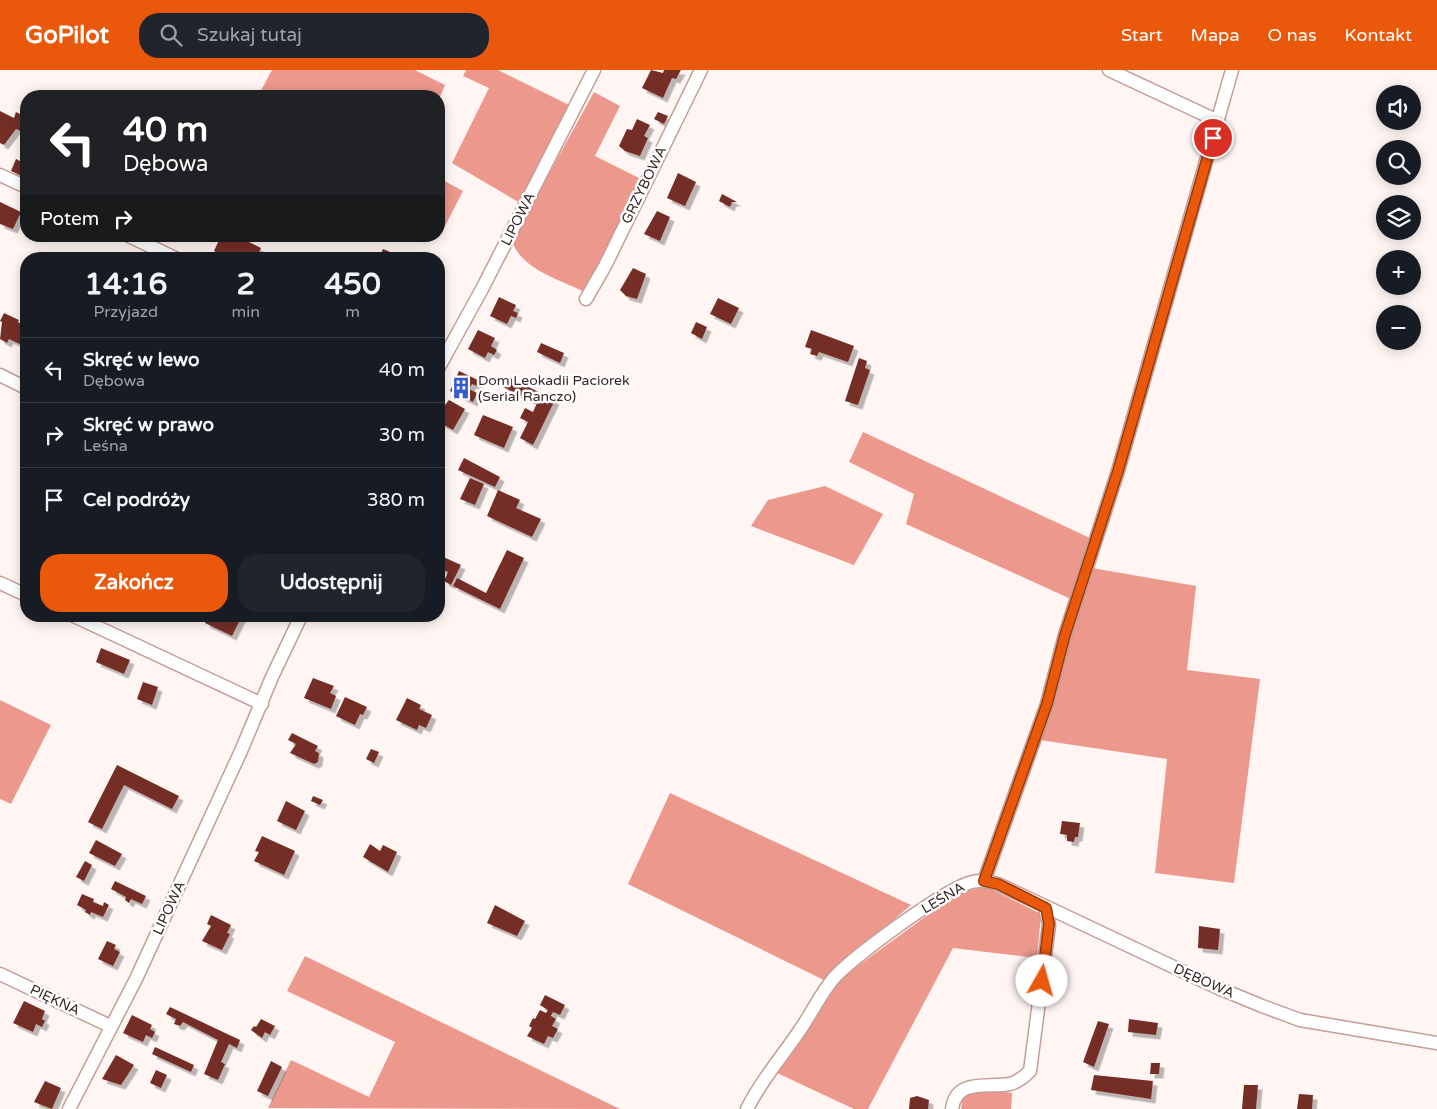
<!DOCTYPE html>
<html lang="pl">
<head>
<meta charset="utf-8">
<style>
  body { margin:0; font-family:"Varela Round",sans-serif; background:#20242c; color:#f1f3f6; height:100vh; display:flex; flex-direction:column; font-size:19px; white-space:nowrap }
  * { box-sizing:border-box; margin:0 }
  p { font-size:16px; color:#9ea1a6 }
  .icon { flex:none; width:28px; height:28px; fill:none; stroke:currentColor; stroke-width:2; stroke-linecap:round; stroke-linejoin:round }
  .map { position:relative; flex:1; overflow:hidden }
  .details { position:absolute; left:20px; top:182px; width:425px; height:370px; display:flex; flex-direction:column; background:#171b24; border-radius:20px; box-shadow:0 2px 12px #0003 }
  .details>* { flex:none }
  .guide { position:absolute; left:20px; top:20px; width:425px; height:152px; border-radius:20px; box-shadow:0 2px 12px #0003; background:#202124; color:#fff; overflow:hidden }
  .fabs { position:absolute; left:1376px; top:15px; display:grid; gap:10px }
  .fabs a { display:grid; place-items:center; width:45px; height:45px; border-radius:50%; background:#171b24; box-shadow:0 2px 12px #0003; font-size:25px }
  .pin { position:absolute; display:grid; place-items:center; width:42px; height:42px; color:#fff; margin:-21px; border:2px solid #fff; border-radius:50%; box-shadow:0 1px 5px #0007 }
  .me { position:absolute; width:55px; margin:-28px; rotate:7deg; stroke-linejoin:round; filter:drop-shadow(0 0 4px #0008) }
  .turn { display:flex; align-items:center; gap:18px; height:105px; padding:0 20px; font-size:22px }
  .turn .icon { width:65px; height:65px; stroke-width:2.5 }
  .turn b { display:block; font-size:35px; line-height:42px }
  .then { display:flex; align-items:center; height:48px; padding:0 20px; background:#0003; gap:10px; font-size:19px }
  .eta { display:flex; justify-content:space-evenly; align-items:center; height:85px; text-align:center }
  .eta b { font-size:30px; font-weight:700; line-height:35px }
  .button { display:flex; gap:10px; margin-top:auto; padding:10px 20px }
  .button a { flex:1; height:58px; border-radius:20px; background:#ea580c; color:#fff; font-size:20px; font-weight:700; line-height:58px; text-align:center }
  .button a+a { background:#20242c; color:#f1f3f6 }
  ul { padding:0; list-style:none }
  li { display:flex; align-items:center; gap:15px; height:65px; padding:0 20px; border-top:1px solid #363941 }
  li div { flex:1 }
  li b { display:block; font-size:19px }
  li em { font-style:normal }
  header { display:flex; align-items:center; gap:30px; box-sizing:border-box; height:70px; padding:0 25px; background:#ea580c; color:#fff }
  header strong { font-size:24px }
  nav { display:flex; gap:28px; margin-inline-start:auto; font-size:18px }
  .search { width:350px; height:45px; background:#20242c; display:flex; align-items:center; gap:12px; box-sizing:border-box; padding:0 18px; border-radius:20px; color:#9ea1a6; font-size:19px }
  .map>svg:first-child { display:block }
  .forest { fill:#ec988d }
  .building { fill:#752d26; filter:url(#shadow) }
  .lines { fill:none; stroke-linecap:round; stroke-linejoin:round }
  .street-casing { stroke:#c59d97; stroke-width:15 }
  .street { stroke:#fff; stroke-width:12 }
  .route-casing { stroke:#983908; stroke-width:12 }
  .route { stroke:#ea580c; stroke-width:9 }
  .labels { text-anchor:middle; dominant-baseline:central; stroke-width:5; stroke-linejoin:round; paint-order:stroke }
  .street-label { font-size:14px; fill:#372725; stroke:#fff }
  .poi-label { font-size:14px; fill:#372725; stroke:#fff; text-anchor:start }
</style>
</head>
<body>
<header>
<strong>GoPilot</strong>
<div class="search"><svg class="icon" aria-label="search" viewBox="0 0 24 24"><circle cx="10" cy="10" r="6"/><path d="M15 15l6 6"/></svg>Szukaj tutaj</div>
<nav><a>Start</a><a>Mapa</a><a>O nas</a><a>Kontakt</a></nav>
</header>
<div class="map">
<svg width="1437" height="1039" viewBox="0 0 1437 1039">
  <defs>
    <filter id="shadow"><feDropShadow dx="4.5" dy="4.5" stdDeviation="0" flood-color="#0004"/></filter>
  </defs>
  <rect width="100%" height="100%" fill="#fff6f4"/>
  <!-- forest -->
  <g class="forest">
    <polygon points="272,0 415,0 445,15 439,29 439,26 258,26"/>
    <polygon points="466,0 498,0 571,36 520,133 452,93 489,18 463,6"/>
    <path d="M594 22 620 36 595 86 641 109 585 222C560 210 521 199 512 171Z"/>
    <polygon points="439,108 463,121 443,160 439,158"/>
    <polygon points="863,362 1092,469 1073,530 906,454 914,424 849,392"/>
    <polygon points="825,416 883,444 854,495 751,456 768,430"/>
    <polygon points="1092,498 1196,516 1187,600 1260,609 1234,813 1155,803 1167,689 1040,670"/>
    <polygon points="0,630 51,655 11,734 0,729"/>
    <polygon points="670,723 911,835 824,910 628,814"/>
    <polygon points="987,817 1041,844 1037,888 953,878 868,1039 854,1039 775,1002 836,912 959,822"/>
    <polygon points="305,886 620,1039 268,1038 291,990 369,1027 395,972 287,921"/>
    <polygon points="977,1018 1012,1023 1011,1039 961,1039 963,1025"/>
  </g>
  <!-- building -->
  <g class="building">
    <polygon points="651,0 663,3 664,0 681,0 676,9 672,8 663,28 642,18"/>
    <polygon points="0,41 14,48 16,42 26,47 26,63 16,59 4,75 0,73"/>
    <polygon points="658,42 668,46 664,54 654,49"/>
    <polygon points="637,49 650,55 644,66 648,68 640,86 625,81 619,76 627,59 632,60"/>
    <polygon points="16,89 26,94 22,106 11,101"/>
    <polygon points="678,103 696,112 685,136 667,128"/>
    <polygon points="722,124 737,132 732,132 730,137 719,131"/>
    <polygon points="0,132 21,142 13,159 0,154"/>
    <polygon points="657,141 670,147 660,171 644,164"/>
    <polygon points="221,166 237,166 261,178 256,189 237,189 227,184 226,187 214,181"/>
    <polygon points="383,179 388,181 404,189 378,189"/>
    <polygon points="633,198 646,204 637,229 626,226 620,220"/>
    <polygon points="499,227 516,235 513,241 518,243 516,248 511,246 507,254 490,246"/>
    <polygon points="718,228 739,238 731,254 710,244"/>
    <polygon points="4,243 19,250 18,252 26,258 26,277 9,269 7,273 0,269 2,252 0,251"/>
    <polygon points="696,252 707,257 702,269 691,263"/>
    <polygon points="478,260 495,268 491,276 497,280 494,285 488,282 485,288 468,279"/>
    <polygon points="811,260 854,276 848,292 819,282 817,286 810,284 812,279 805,277"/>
    <polygon points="541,273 564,283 560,293 537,282"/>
    <polygon points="859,288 867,291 865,298 870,300 858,335 845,331"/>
    <polygon points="459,301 480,311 477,316 472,314 469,319 477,323 473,332 450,321"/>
    <polygon points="506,306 555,330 533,375 520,368 528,352 520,348 525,338 533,342 537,333 501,316"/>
    <polygon points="449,330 465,339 453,360 439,352 441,340"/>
    <polygon points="483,345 513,357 504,378 474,365"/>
    <polygon points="464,388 500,407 495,417 458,400"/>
    <polygon points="470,408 484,414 475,435 460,429"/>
    <polygon points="498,420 520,430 516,438 541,449 532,467 487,446"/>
    <polygon points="507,480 524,488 500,539 453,516 457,508 486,523"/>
    <polygon points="439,485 461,495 451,515 444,511 448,502 439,498"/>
    <polygon points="208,546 242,546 232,566 205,553"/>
    <polygon points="101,578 130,590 124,604 96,592"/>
    <polygon points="313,608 334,616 330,623 336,626 331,639 304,628"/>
    <polygon points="143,612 158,617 152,635 137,629"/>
    <polygon points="345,627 367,637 363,645 360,644 355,655 336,646"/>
    <polygon points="407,628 421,635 419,639 432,645 426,658 419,655 417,660 396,650"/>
    <polygon points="292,663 318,676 315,681 319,683 318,692 314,694 290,683 296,674 288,670"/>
    <polygon points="371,679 379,682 374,693 366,689"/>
    <polygon points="117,695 179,726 172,739 124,715 102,759 88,752"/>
    <polygon points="313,726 323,730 320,735 311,731"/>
    <polygon points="286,731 305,741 296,760 277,751"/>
    <polygon points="1062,751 1080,753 1078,767 1075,767 1074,772 1067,771 1067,765 1060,764"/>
    <polygon points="262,766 295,781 284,805 254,791 259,782 255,781"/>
    <polygon points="96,770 122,784 115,796 89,783"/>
    <polygon points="370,774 380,781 383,775 397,782 388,802 363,787"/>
    <polygon points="85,791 92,795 84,811 76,807"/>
    <polygon points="115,811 146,826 142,834 131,829 129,833 125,830 126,827 111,819"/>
    <polygon points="82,824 94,829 93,832 103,836 104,832 109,835 103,847 91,842 90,845 85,842 86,840 77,835"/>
    <polygon points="495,835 525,851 517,866 487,853"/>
    <polygon points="211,845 231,855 227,863 230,864 222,880 202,871 211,856 207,854"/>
    <polygon points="1199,856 1220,859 1218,880 1198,878"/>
    <polygon points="107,871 116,875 114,879 120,882 113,896 98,889"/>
    <polygon points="545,925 565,935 560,945 553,942 551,946 556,949 552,956 558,959 553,968 548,966 544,974 527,966 532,958 529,956 533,948 535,949 540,940 546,943 548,940 540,935"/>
    <polygon points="24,931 45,941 42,949 45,951 42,957 36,954 33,962 13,953"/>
    <polygon points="170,937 240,970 237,978 229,974 221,992 225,994 218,1010 204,1004 218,970 183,952 180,956 174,954 176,949 166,944"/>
    <polygon points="132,945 152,955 150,959 155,962 152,968 146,965 143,972 123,963"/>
    <polygon points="261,949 275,956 270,965 265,962 262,968 251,960 254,956 256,957"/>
    <polygon points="1129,949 1158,953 1156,965 1128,962"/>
    <polygon points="1098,951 1109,954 1094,997 1083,992"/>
    <polygon points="155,977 194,995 191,1002 152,984"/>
    <polygon points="116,985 134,995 121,1015 102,1009"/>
    <polygon points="271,991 282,997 268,1026 257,1021"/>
    <polygon points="1151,993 1160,993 1159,1004 1150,1004"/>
    <polygon points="156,1000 167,1005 161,1018 150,1013"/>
    <polygon points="1094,1005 1153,1011 1151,1029 1091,1020"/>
    <polygon points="45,1011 61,1018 52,1039 34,1032"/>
    <polygon points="1244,1015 1258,1015 1256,1039 1242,1039"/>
    <polygon points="1299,1024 1313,1025 1312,1039 1297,1039"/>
    <polygon points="917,1026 929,1030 928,1039 909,1039 910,1028"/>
  </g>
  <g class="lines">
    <!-- street casing -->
    <g class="street-casing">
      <g id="street">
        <polyline points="1109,0 1218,51"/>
        <polyline points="0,105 26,117"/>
        <polyline points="129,166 177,189"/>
        <polyline points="586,229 605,196 701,0"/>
        <polyline points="439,297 482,219 594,0"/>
        <polyline points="0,305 26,318"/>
        <polyline points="0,513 26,525"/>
        <polyline points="74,546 262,634"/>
        <polyline points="984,811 1047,634 1065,565 1118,401 1232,0"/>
        <polyline points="0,904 110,956"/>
        <polyline points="69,1039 136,909 241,681 272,607 301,546"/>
        <path d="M747 1039C761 1010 782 987 800 960 811 944 820 925 833 909 851 888 946 818 972 812 981 810 989 811 998 814L1216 917 1262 936 1300 950 1437 973"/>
        <path d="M952 1039C956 1008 987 1018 1010 1014 1018 1012 1024 1007 1030 1001L1049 855 1045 838"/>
      </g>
    </g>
    <!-- street -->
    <use href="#street" class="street"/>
  </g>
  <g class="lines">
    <!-- route casing -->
    <g class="route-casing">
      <polyline id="route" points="1042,911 1049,854 1046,838 998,814 984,811 1047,634 1065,565 1118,401 1213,68"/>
    </g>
    <!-- route -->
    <use href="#route" class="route"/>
  </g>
  <!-- icons -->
  <defs>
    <g id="building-bare" transform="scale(1.725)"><path d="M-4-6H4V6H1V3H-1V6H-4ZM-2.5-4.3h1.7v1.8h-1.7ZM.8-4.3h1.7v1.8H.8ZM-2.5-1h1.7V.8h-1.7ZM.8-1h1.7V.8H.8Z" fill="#355ccd" stroke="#fff" stroke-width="2.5" paint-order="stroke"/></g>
  </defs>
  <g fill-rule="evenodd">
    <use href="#building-bare" x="461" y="318"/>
  </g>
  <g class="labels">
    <!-- street labels -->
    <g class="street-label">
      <text transform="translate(644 115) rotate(-64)">GRZYBOWA</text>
      <text transform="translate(518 149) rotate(-63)">LIPOWA</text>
      <text transform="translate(943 828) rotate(-31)">LEŚNA</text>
      <text transform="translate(169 838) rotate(-65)">LIPOWA</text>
      <text transform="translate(1204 911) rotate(24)">DĘBOWA</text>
      <text transform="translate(55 930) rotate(25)">PIĘKNA</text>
    </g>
    <!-- poi labels -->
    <g class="poi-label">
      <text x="478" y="310">Dom Leokadii Paciorek<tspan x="478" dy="16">(Serial Ranczo)</tspan></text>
    </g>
  </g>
</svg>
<div class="fabs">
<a><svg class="icon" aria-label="sound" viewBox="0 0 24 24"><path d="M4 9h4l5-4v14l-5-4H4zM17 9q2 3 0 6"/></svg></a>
<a><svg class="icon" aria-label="search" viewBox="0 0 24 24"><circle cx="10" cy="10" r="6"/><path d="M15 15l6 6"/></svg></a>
<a><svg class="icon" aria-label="layers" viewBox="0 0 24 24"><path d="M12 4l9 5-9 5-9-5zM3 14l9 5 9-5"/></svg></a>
<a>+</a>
<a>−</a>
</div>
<div class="pin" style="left:1213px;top:68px;background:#d93025"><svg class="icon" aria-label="arrive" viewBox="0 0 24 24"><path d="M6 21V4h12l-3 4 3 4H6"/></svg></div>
<svg class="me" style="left:1042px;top:911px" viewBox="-20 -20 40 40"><circle r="19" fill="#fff"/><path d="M0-13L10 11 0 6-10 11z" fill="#ea580c"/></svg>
<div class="guide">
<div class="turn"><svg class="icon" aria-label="left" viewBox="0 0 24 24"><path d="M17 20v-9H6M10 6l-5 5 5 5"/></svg><div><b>40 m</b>Dębowa</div></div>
<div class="then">Potem<svg class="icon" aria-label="right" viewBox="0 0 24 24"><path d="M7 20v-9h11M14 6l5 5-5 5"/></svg></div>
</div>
<section class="details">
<div class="eta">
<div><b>14:16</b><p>Przyjazd</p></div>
<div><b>2</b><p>min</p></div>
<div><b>450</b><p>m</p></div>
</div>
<ul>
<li><svg class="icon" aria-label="left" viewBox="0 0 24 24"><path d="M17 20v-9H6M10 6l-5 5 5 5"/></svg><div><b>Skręć w lewo</b><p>Dębowa</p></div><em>40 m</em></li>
<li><svg class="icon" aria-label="right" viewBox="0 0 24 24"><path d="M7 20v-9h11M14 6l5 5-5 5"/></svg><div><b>Skręć w prawo</b><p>Leśna</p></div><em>30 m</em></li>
<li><svg class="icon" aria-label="arrive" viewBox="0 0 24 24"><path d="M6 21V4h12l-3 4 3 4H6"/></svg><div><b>Cel podróży</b></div><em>380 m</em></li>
</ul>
<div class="button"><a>Zakończ</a><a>Udostępnij</a></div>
</section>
</div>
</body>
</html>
